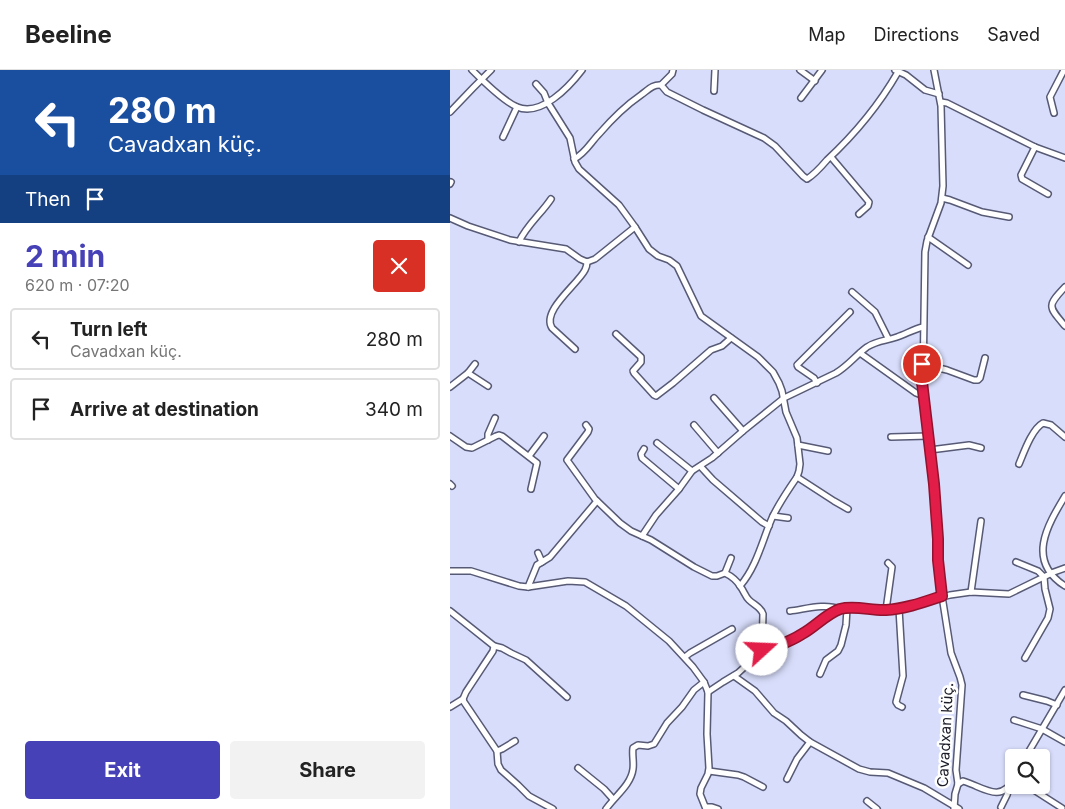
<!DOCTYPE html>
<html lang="en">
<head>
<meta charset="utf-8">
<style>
  body { margin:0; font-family:Inter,sans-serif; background:#f2f2f2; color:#222; height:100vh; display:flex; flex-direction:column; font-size:19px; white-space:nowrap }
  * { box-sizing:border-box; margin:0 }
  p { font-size:16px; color:#767676 }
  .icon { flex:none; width:28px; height:28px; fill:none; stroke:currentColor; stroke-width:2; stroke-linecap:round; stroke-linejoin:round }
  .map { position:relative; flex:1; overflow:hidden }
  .side { display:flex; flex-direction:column; background:#fff; width:450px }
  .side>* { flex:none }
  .guide { background:#1a4fa0; color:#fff; overflow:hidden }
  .tools { position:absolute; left:555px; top:679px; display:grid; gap:10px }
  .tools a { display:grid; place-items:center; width:45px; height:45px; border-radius:5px; background:#fff; box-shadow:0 1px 4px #0004; font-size:25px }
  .pin { position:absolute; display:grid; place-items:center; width:42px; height:42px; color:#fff; margin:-21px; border:2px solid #fff; border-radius:50%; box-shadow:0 1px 5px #0007 }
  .me { position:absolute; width:55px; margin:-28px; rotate:70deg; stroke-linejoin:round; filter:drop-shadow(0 0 4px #0008) }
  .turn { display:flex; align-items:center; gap:18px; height:105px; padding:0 25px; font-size:22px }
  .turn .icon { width:65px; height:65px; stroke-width:2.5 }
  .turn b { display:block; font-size:35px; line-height:42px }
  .then { display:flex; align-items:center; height:48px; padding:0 25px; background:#0003; gap:10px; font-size:19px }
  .round { display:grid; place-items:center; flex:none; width:52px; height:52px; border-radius:5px; background:#f2f2f2 }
  .head { display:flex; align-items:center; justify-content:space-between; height:85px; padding:0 25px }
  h1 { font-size:30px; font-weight:700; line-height:38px; color:#4741b7 }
  .cta { display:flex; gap:10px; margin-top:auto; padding:10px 25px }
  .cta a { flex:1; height:58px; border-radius:5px; background:#4741b7; color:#fff; font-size:20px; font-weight:700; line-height:58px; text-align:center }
  .cta a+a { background:#f2f2f2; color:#222 }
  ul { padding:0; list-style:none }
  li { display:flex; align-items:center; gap:15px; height:62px; margin:0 10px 8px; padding:0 15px; border:2px solid #e0e0e0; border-radius:5px }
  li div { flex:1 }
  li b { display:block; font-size:19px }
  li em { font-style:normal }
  header { display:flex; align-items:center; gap:30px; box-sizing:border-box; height:70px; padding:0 25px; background:#fff; border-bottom:1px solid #e0e0e0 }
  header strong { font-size:24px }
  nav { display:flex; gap:28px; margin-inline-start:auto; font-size:18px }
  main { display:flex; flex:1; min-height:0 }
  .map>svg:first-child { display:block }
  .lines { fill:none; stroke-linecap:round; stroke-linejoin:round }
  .minor-casing { stroke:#575a74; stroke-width:8 }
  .minor { stroke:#fff; stroke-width:5 }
  .route-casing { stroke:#92132f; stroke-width:12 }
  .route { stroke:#e11d48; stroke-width:9 }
  .labels { text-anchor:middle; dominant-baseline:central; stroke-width:5; stroke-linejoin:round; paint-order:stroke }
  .street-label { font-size:15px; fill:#1b1c27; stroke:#fff }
</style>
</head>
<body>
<header>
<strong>Beeline</strong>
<nav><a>Map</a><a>Directions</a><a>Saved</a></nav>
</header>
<main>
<section class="side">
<div class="guide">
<div class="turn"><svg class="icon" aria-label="left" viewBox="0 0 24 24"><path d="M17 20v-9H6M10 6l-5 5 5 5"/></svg><div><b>280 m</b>Cavadxan küç.</div></div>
<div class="then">Then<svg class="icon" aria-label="arrive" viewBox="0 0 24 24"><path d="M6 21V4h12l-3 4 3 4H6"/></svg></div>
</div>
<div class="head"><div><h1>2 min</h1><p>620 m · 07:20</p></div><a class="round" style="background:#d93025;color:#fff"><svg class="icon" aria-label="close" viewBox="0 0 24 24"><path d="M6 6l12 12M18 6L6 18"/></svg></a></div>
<ul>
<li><svg class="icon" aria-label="left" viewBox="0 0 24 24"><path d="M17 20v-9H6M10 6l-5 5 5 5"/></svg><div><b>Turn left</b><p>Cavadxan küç.</p></div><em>280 m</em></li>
<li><svg class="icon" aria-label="arrive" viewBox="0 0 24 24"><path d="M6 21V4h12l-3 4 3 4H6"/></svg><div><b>Arrive at destination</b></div><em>340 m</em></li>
</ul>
<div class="cta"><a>Exit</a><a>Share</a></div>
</section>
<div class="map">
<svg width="615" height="739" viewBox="0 0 615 739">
  <rect width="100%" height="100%" fill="#d8ddfb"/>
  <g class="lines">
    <!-- minor casing -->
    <g class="minor-casing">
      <g id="minor">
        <path d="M22 0C33 11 53 31 67 37 91 47 119 17 132 0"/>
        <path d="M223 0 222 4 211 15 217 22 253 40 314 68 325 76 353 106 357 109C365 104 371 97 377 90 405 64 429 35 448 2"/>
        <polyline points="350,0 365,11"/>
        <polyline points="445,0 456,5 475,20 489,24"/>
        <polyline points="484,0 491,36 493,116 491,133 477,171 475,182 473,312 485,431 488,490 492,526 501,583 510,607 512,615 506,700 508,714 505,724 504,739"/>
        <path d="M86 14 94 23 98 33 120 68 125 92 129 99 169 135 185 157 199 179 208 186 219 190 227 196 251 246 308 287 323 302 329 313 332 321 336 342 347 368 350 394 349 401 347 407C338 420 329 433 322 448 312 471 307 496 290 516"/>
        <polyline points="264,21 265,0"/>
        <polyline points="351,28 372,0"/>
        <polyline points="491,32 497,33 585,77 615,88"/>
        <polyline points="0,42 23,18 41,0"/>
        <polyline points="604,43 600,27 614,0"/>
        <polyline points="53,67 67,37"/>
        <polyline points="585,77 571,105 572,109 598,124"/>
        <polyline points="381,87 419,132 418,136 409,144"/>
        <path d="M124 89C135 84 141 72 149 64 162 49 175 36 191 25 198 20 203 14 211 15"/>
        <polyline points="0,114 1,112"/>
        <polyline points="492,128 500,130 532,142 559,147"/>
        <polyline points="0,148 18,156 60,170 116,179 130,189 137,192 145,189 185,157"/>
        <polyline points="478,167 518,195"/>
        <path d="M69 172C76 156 91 144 101 129"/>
        <path d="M615 217C597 236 598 236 615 256"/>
        <polyline points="402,222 425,242 438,268"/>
        <polyline points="166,264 191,287 191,292 183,301 184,303 204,325 206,326 223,313 261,280 272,276 281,268"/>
        <path d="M125 279 102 258C91 241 128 214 135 200 136 198 137 195 137 192"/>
        <polyline points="410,283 466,323 474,326"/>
        <polyline points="472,294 497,300 524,310 528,310 530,308 535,288"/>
        <polyline points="18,303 38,316"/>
        <polyline points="367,313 364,308 348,297 347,295 400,242"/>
        <polyline points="0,317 18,303 25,294"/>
        <polyline points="264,328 293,361"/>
        <path d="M136 355 139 359 138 362 117 390 145 429 170 453 181 461 201 470 244 497 262 506H267L275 503C281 506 287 511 290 516 294 521 295 526 299 530 304 535 311 537 313 544L312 577 313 582"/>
        <polyline points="244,355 268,383"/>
        <polyline points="0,366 16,377 22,378 46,366 49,365 52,366 87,393 81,419"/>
        <polyline points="441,367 479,366"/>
        <polyline points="38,370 38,364 45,348"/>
        <polyline points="207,373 242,401"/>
        <polyline points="348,375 378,381"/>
        <polyline points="194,379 191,384 192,388 229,419"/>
        <polyline points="480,380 519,375 531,378"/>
        <polyline points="79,386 94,366"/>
        <path d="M569 394C574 382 582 359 593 353L601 355 615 367"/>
        <polyline points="251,397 263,410 312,452 319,456"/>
        <polyline points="347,407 384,431 398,439"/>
        <polyline points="0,414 2,416"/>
        <path d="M615 426C597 456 576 491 615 516"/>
        <polyline points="323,446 338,448"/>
        <path d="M192 466 206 445 229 419 242 401 262 388 293 361 334 328 386 303C398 296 406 285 417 277 428 270 436 271 447 267 456 264 464 259 473 257"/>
        <polyline points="88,483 92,492"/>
        <polyline points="566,492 588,501 594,507 595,519 600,539 598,548 575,588"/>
        <polyline points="0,501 21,501 69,516 78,517 118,511 135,512 176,536 219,571 243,597 254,612 258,622 257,664 259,698 258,704 251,718 250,724 256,739"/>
        <polyline points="275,503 281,488"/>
        <polyline points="78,517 87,495 100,487 147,431"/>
        <polyline points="521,522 531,451"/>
        <polyline points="449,539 453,606 446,632 448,635 452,637"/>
        <polyline points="436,540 442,497 438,493"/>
        <polyline points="0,541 44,576 43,581 16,622 13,629 14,632 45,678 47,681 48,694 51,700 68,715 79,726 103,739"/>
        <path d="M340 541C356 539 374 533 390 539"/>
        <polyline points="44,576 52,578 61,583 76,590 117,627"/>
        <polyline points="235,587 240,583 282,559"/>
        <polyline points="370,604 376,590 388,581 391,575 396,555 397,538"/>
        <polyline points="284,606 305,621 324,643 336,651 351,665 360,672 409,699 420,702 438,703 474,718 509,739"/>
        <polyline points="258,622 273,612 288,603 300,592 313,582 353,564 381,544 390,539 401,538 428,540 441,540 455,537 500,525 521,522 559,524 604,502 615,498"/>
        <polyline points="573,625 597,631 607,635"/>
        <polyline points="0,637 13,629"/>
        <polyline points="564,650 592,659 615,672"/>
        <polyline points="47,681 52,679 65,671"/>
        <polyline points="575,688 615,620"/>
        <polyline points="128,698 154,719 163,729"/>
        <polyline points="259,701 288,705 294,707 313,717"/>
        <polyline points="337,709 347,689 360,672"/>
        <path d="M508 714 513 711 516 712C534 718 551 733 564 709"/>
        <polyline points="576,715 612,738"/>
        <polyline points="417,731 427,739"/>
        <polyline points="256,737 262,737 268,739"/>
        <polyline points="551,737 557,725 559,718"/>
        <path d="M156 739C165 726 181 715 183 699 184 692 182 685 183 678L188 675 198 676 204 674 217 653 232 637 244 620 254 612"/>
      </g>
    </g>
    <!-- minor -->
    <use href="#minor" class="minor"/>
  </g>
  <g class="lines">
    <!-- route casing -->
    <g class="route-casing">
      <path id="route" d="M312 580 313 582C326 576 340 572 352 564 365 557 376 544 390 539 405 535 422 541 436 540 455 539 474 532 492 526L488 490V469L484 414 472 312V294"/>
    </g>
    <!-- route -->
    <use href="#route" class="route"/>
  </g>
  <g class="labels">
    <!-- street labels -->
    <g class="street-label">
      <text transform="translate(495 665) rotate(-87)">Cavadxan küç.</text>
    </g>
  </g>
</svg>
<div class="tools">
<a><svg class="icon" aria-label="search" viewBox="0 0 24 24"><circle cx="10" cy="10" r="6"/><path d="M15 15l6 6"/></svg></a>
</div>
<div class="pin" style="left:472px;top:294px;background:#d93025"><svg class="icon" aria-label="arrive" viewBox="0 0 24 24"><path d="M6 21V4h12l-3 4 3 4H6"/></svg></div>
<svg class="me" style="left:312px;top:580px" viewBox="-20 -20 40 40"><circle r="19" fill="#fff"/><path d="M0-13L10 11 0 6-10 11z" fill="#e11d48"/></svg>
</div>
</main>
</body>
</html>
